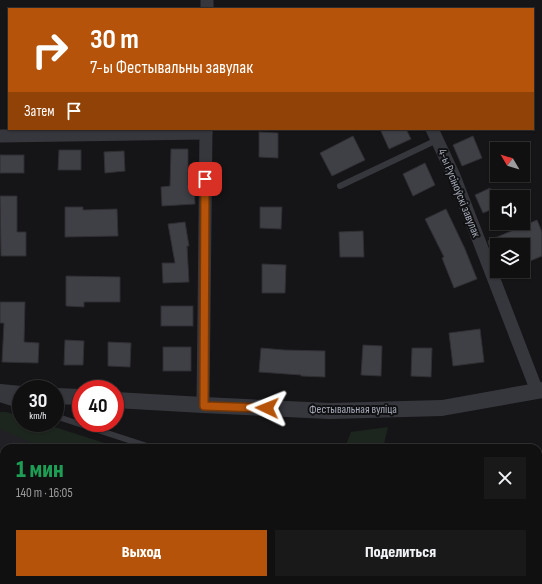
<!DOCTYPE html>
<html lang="ru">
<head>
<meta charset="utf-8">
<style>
  body { margin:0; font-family:"Sofia Sans Condensed",sans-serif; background:#19191a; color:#f1f3f6; height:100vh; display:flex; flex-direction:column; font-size:15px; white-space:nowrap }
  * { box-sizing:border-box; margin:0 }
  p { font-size:13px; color:#9c9d9f }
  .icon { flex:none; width:22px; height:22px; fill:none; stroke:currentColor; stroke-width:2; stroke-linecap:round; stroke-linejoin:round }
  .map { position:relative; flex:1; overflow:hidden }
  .drawer { position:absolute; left:0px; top:444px; width:542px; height:140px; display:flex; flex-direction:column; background:#101011; border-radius:12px 12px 0 0; box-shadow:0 1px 3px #0004,0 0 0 1px #303031 }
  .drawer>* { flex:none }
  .banner { position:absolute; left:8px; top:8px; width:526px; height:122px; border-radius:0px; box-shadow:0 1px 3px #0004,0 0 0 1px #303031; background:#b45309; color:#fff; overflow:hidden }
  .needle { width:26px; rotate:308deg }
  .controls { position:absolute; left:490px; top:142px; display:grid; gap:8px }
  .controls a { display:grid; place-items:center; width:40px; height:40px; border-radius:0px; background:#101011; box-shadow:0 1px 3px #0004,0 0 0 1px #303031; font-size:20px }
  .speed { position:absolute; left:12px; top:380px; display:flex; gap:8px; font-size:20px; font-weight:700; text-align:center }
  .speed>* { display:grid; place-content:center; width:52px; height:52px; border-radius:50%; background:#101011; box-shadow:0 1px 3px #0004,0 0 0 1px #303031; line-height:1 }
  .speed small { font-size:10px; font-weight:400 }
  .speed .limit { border:6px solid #d22; background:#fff; color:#111 }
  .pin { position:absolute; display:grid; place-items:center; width:34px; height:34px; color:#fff; margin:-17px; border-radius:8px; box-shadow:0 2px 6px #0006 }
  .me { position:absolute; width:44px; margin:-22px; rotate:272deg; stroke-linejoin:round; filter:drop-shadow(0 0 3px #0008) }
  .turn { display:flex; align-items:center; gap:14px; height:84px; padding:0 16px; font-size:18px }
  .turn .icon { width:52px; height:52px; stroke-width:2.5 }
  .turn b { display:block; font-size:28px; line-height:34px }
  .then { display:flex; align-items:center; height:38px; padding:0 16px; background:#0003; gap:8px; font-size:15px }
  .round { display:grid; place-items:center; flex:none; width:42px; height:42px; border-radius:0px; background:#19191a }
  .summary { display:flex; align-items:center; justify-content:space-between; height:68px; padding:0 16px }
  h1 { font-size:24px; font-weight:800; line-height:30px; color:#1e9e55 }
  .button { display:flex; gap:8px; margin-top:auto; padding:8px 16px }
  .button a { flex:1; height:46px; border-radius:0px; background:#b45309; color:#fff; font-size:16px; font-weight:800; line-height:46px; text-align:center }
  .button a+a { background:#19191a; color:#f1f3f6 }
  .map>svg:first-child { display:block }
  .built { fill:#212125 }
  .green { fill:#1d261e }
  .building { fill:#3f4045; stroke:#2f2f34 }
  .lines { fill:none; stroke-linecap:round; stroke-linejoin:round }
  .service { stroke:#36373d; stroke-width:6 }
  .minor { stroke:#36373d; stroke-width:13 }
  .tertiary { stroke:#36373d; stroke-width:16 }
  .route-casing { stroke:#753606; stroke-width:10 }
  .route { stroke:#b45309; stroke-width:7 }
  .labels { text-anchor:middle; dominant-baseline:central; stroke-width:4; stroke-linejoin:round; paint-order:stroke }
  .street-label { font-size:12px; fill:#a6abb9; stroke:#101012 }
</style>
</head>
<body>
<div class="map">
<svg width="542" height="584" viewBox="0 0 542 584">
  <rect width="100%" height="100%" fill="#151517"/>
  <!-- built -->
  <polygon class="built" points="0,424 111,448 4,448 4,580 148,580 148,584 0,584"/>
  <!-- green -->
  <g class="green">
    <polygon points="0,412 6,412 21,416 21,423 42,423 120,448 44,448 0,429"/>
    <polygon points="388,427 383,448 345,448 351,432"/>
    <polygon points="90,580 275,580 274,584 91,584"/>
  </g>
  <!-- building -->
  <g class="building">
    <polygon points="380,129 406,129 411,139 389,149"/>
    <polygon points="259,132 278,133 278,158 259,157"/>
    <polygon points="353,136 365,160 332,176 320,153"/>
    <polygon points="473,136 482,158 462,166 453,145"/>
    <polygon points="171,149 188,149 188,185 194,185 195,204 162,206 161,187 170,186"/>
    <polygon points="59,150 81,150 81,170 58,170"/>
    <polygon points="124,151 125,171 105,173 104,152"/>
    <rect x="0" y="155" width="24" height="18"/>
    <polygon points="425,163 435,185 413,196 403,174"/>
    <polygon points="490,188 497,207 483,213 475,195"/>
    <polygon points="0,196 17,196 17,232 26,232 26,256 1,256"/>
    <polygon points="65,207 83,207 83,210 117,209 118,236 65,237"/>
    <polygon points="260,207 282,207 281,229 260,228"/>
    <polygon points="446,209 465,249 477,279 454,288 442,258 444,257 425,219"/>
    <polygon points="537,220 542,232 542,256 523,264 523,245 489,245 488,241"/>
    <polygon points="185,222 189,246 187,246 189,282 163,283 162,263 175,263 168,224"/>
    <polygon points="363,231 364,257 340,257 339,232"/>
    <polygon points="262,264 286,265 285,293 262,293"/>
    <polygon points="66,276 120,277 120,302 84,302 84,307 66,306"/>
    <polygon points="0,302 25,302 24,342 39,343 38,363 2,362 4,323 0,323"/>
    <rect x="161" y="306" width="32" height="20"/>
    <polygon points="480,329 484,362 453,366 449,333"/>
    <polygon points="65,340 84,341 83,365 64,365"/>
    <polygon points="108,342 131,343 130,367 108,366"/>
    <polygon points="363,345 382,346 381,376 361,375"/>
    <rect x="163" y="347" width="28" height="24"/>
    <polygon points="261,348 284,350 325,351 325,377 301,376 301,375 259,372"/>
    <polygon points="412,348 432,348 431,377 411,376"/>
  </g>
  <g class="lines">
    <!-- service -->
    <g class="service">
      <polyline points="340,186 437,140"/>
      <polyline points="0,399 21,406"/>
      <polyline points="55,416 153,448"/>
      <polyline points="0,474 4,478"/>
      <polyline points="56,580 56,584"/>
      <polyline points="339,580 351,584"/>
      <polyline points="0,584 2,584"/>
      <polyline points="8,584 8,580"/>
      <polyline points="467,584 468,580"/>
      <polyline points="525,584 528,580"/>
    </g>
    <!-- minor -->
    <g class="minor">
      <polyline points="207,9 207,0"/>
      <polyline points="432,129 454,176 537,391"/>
      <polyline points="0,136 206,133"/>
      <polyline points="203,405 206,129"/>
      <polyline points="538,564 542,557"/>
      <polyline points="538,576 542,580"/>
    </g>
    <!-- tertiary -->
    <g class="tertiary">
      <polyline points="0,392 21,394"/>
      <polyline points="55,396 81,397"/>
      <polyline points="115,400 203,405 330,411 442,408 542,390"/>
    </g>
  </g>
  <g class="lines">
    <!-- route casing -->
    <g class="route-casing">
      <polyline id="route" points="205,179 204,406 267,408"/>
    </g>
    <!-- route -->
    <use href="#route" class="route"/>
  </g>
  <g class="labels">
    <!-- street labels -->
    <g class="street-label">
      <text transform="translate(459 193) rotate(68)">4-ы Русіноўскі завулак</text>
      <text x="353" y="409">Фестывальная вуліца</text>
    </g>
  </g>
</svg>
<div class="controls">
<a><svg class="needle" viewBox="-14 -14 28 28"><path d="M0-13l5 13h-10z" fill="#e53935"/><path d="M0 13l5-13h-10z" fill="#9c9d9f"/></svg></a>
<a><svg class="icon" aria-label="sound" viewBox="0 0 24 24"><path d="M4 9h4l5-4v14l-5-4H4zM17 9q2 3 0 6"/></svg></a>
<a><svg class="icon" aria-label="layers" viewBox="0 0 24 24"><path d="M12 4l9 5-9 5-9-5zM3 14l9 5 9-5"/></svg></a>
</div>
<div class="speed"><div>30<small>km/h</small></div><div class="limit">40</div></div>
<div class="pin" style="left:205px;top:179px;background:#d93025"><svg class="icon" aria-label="arrive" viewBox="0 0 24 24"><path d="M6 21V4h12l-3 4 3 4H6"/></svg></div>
<svg class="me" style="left:267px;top:408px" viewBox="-20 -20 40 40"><path d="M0-17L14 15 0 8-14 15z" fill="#b45309" stroke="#fff" stroke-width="4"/></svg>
<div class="banner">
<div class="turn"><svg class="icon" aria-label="right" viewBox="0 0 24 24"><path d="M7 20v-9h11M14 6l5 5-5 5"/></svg><div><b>30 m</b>7-ы Фестывальны завулак</div></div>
<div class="then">Затем<svg class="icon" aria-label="arrive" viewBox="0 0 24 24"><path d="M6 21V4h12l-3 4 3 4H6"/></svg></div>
</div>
<section class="drawer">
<div class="summary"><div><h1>1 мин</h1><p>140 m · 16:05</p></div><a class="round"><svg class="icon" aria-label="close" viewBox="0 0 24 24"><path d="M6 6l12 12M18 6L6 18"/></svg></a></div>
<div class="button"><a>Выход</a><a>Поделиться</a></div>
</section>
</div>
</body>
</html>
